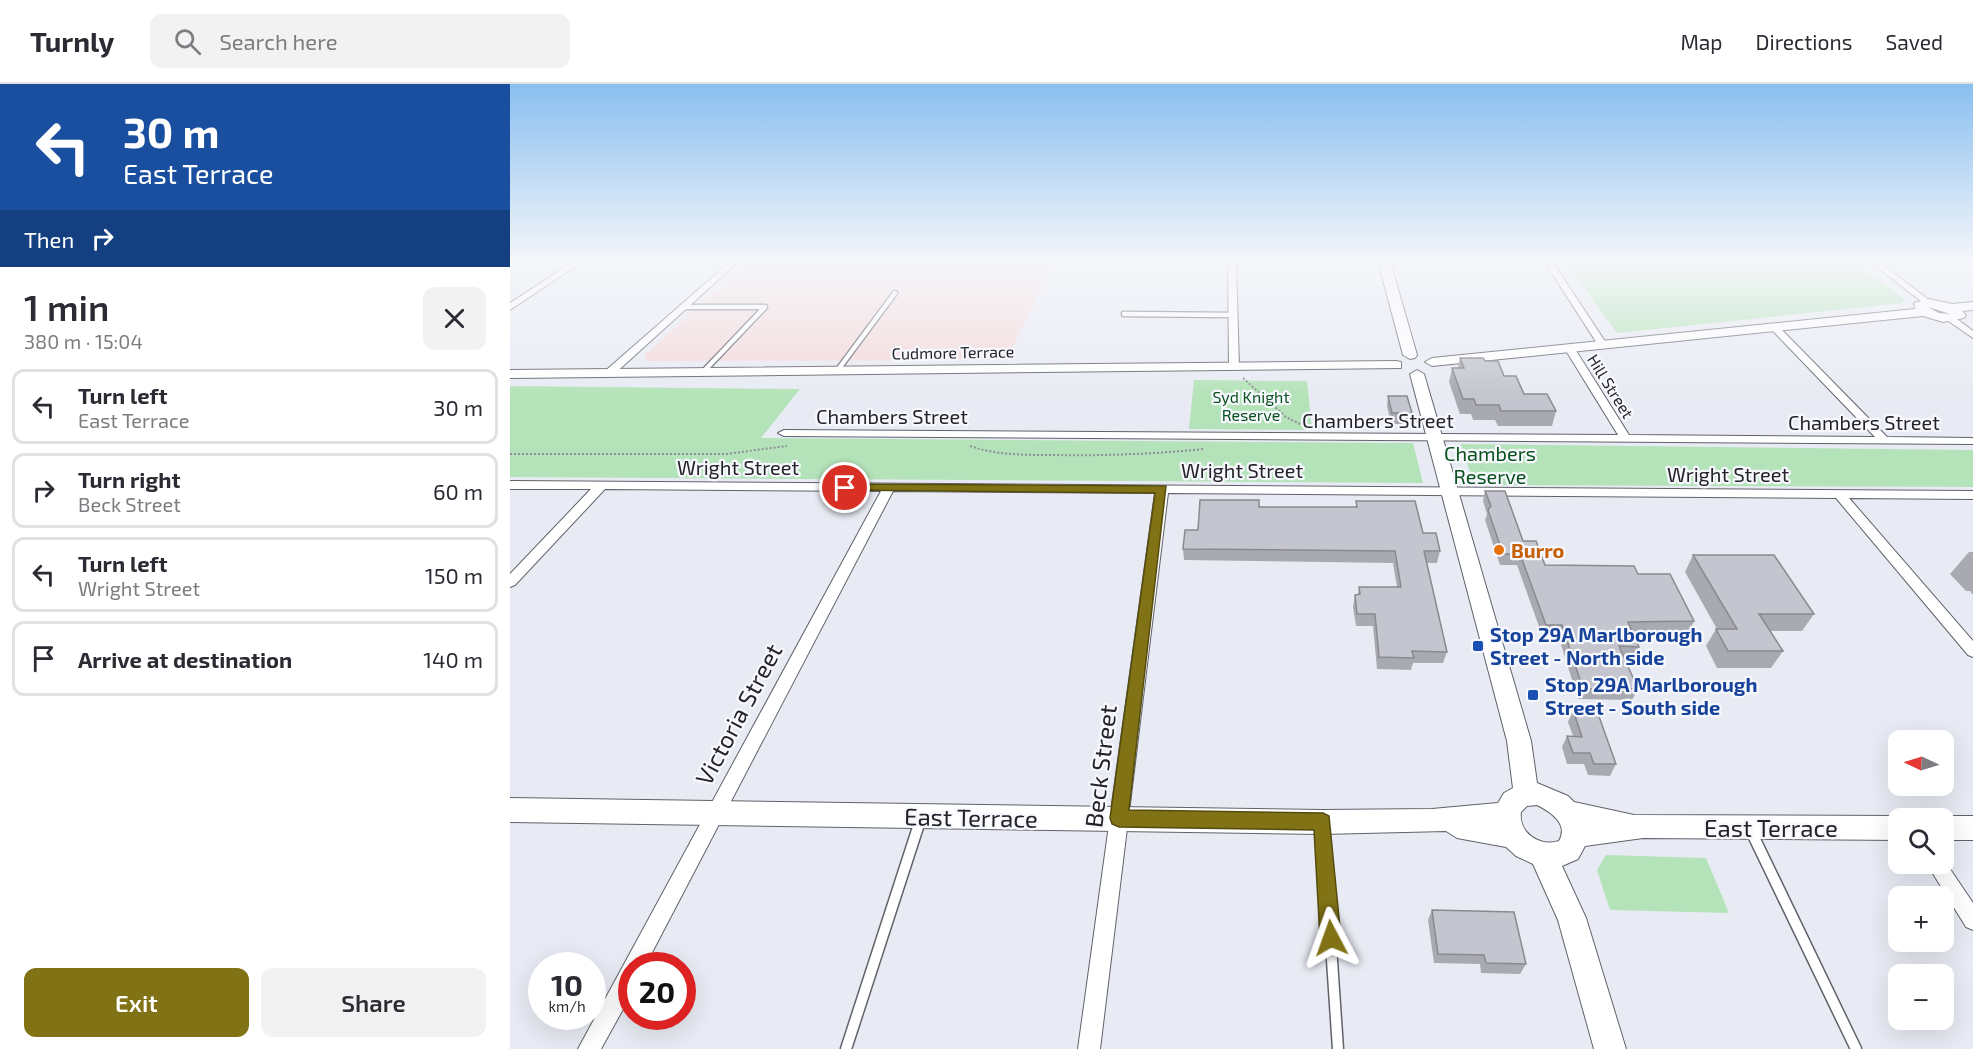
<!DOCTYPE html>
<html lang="en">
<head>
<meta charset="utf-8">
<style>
  body { margin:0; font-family:"Exo 2",sans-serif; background:#f2f2f3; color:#2b2b33; height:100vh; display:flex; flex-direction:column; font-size:22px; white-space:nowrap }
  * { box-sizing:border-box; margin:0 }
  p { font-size:20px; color:#7c7c81 }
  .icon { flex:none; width:33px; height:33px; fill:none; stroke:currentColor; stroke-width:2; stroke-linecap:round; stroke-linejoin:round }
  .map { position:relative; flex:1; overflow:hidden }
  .drawer { display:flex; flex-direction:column; background:#fff; width:510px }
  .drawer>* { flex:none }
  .hud { background:#1a4fa0; color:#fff; overflow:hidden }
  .needle { width:39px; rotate:274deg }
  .buttons { position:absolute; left:1378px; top:646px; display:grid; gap:12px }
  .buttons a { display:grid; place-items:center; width:66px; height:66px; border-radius:12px; background:#fff; box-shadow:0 6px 24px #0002; font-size:30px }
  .speed { position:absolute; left:18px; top:868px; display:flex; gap:12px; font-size:30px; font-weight:700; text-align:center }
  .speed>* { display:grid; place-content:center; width:78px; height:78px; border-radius:50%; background:#fff; box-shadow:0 6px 24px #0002; line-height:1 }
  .speed small { font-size:15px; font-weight:400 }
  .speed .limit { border:9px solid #d22; background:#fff; color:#111 }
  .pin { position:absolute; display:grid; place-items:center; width:51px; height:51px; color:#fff; margin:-26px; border:3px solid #fff; border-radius:50%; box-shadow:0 2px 6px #0007 }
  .me { position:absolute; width:66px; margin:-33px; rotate:356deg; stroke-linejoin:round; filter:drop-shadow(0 0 4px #0008) }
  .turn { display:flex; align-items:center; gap:21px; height:126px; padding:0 24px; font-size:27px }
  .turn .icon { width:78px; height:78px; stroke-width:2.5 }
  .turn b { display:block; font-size:42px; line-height:51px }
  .then { display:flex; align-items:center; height:57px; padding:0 24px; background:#0003; gap:12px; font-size:22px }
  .round { display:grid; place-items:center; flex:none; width:63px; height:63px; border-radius:12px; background:#f2f2f3 }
  .overview { display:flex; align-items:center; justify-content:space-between; height:102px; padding:0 24px }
  h1 { font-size:36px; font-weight:600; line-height:45px }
  .action { display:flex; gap:12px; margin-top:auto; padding:12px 24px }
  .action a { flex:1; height:69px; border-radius:12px; background:#817315; color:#fff; font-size:24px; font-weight:600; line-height:69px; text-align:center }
  .action a+a { background:#f2f2f3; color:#2b2b33 }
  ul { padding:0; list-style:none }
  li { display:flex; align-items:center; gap:18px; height:75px; margin:0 12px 9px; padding:0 12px; border:3px solid #e1e1e2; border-radius:12px }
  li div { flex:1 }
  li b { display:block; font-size:22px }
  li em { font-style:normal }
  header { display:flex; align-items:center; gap:36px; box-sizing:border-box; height:84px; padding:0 30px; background:#fff; border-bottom:2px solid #e1e1e2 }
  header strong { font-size:28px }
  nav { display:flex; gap:33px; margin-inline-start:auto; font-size:21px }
  .search { width:420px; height:54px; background:#f2f2f3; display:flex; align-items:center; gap:15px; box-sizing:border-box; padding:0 21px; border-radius:12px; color:#7c7c81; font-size:22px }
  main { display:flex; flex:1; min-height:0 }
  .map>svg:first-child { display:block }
  .medical { fill:#f5dada }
  .green { fill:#b5e3b9 }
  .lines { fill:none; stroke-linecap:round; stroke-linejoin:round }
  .lane-far1-casing { stroke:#60626a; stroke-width:7 }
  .lane-casing { stroke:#60626a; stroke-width:13 }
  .street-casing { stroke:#60626a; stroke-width:2 }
  .secondary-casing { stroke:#60626a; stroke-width:2 }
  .path { stroke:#8e8f96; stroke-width:2; stroke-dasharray:2 2; stroke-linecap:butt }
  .lane-far1 { stroke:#fff; stroke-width:4.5 }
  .lane { stroke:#fff; stroke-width:10 }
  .street { fill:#fff; fill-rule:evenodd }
  .secondary { fill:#fff; fill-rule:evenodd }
  .wall { fill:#a9a9b1 }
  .building { fill:#c4c5ce; stroke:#898a90; stroke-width:1.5 }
  .route { fill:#817315; stroke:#544b0e; stroke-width:1.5 }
  .food-dot { fill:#e8710a; stroke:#f7f8fe; stroke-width:2 }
  .transit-dot { fill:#1a4fb4; stroke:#f7f8fe; stroke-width:2 }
  .labels { text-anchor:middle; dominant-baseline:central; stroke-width:4.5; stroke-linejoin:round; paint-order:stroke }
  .far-street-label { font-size:16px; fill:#242428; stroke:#f7f8fe }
  .far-park-label { font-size:16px; fill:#09511c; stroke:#f7f8fe }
  .street-label { font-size:20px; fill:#242428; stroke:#f7f8fe }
  .park-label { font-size:20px; fill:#09511c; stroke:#f7f8fe }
  .food-label { font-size:20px; font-weight:bold; fill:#c56008; stroke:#f7f8fe; text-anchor:start }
  .transit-label { font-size:20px; font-weight:bold; fill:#164399; stroke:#f7f8fe; text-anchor:start }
  .near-street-label { font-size:24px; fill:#242428; stroke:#f7f8fe }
</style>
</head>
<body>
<header>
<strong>Turnly</strong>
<div class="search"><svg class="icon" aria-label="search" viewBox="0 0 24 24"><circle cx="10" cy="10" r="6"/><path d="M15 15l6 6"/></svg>Search here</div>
<nav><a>Map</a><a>Directions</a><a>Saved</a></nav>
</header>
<main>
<section class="drawer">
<div class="hud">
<div class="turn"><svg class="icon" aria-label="left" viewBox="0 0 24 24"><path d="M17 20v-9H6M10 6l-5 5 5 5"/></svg><div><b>30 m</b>East Terrace</div></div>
<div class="then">Then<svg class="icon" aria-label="right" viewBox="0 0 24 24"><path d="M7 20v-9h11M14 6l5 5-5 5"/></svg></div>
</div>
<div class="overview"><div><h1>1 min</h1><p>380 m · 15:04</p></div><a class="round"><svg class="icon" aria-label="close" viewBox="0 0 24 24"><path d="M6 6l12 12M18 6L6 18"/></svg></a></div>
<ul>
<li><svg class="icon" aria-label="left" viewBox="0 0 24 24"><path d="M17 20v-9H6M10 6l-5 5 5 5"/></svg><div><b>Turn left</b><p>East Terrace</p></div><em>30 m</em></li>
<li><svg class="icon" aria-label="right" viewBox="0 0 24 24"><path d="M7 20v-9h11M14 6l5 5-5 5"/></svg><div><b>Turn right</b><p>Beck Street</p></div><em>60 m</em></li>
<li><svg class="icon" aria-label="left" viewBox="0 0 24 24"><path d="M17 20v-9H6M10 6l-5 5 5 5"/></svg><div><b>Turn left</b><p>Wright Street</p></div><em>150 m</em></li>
<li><svg class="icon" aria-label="arrive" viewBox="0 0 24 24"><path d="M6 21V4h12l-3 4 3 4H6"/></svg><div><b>Arrive at destination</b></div><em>140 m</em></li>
</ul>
<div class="action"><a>Exit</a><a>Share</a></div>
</section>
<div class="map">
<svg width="1463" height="965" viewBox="0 0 1463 965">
  <rect width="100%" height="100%" fill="#e9ebf4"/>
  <!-- medical -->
  <polygon class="medical" points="238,177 543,177 497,276 137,277 134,272"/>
  <!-- green -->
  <g class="green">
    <polygon points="1055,177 1345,177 1394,215 1393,219 1107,249"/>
    <polygon points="684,296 797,297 802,346 679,345"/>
    <polygon points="0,302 290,305 251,354 903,359 913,399 0,393"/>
    <polygon points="951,360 1463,366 1463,403 964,401"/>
    <polygon points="1096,771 1196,774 1219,829 1100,826 1087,786"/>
  </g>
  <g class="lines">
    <!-- lane-far1 casing -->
    <g class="lane-far1-casing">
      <g id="lane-far1">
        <polyline points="173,223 255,223 193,288"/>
        <polyline points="614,230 724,231"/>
        <polyline points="327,287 385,209"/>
      </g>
    </g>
    <!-- lane casing -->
    <g class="lane-casing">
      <g id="lane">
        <polyline points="813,743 828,965"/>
        <polyline points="1241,747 1346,965"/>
        <polyline points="336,965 410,737"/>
      </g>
    </g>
    <!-- street casing -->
    <g class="street-casing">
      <g id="street">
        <polygon points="64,177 73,177 0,226 0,219"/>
        <polygon points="221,177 229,177 102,292 94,292 94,288"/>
        <polygon points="718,177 726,177 729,283 724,286 719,283"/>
        <polygon points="1034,177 1042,177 1098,262 1096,264 1090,264"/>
        <polygon points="1359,177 1368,177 1423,219 1416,221"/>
        <polygon points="1437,232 1443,232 1463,247 1463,254 1437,236"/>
        <polygon points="1265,241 1268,242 1377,353 1463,354 1463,360 274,352 268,349 274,346 1108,351 1055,265 1060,262 1065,265 1119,351 1365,353 1262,246 1262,242"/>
        <polygon points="0,397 1463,407 1463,415 1339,414 1463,557 1463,573 1458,571 1326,414 658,409 590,965 568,965 645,409 383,407 135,882 122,882 122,909 91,965 68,965 371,407 95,405 5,501 0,503 0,490 81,405 0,405"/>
        <polygon points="1434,776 1463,819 1463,846 1456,843 1417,780 1434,780"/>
      </g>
    </g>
    <!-- secondary casing -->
    <g class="secondary-casing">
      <g id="secondary">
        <polygon points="868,177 880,177 907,271 905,274 900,275 893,271"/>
        <path d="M1419 215 1442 220 1463 218V226L1452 227 1456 231 1454 234 1433 238 1413 232 922 282 915 278 922 274 1405 225 1404 219ZM1418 223 1440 230 1429 229Z"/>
        <polygon points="886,277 891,278 891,284 0,294 0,286"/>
        <path d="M907 286 914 290 1021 657 1027 699 1058 712 1064 718 1124 731 1389 732 1397 735H1389V756L1133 754 1075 762 1068 775 1052 782 1076 834 1116 965H1084L1048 836 1023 780 1006 772 996 763 947 754 936 747 812 750 0 738V714L812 726 922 725 988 719 994 709 1003 704 997 657 900 290ZM1027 721C1041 728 1059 740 1049 757 1030 763 1008 749 1011 728L1017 722Z"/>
        <polygon points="1434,732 1463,732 1463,756 1434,756 1434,735 1426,735"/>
      </g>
    </g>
    <!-- path -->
    <g class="path">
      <polyline points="733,294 776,333 790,340"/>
      <path d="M460 362C486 371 514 371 542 371 593 372 643 370 694 365"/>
      <polyline points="0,370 216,370 277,362"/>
    </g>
    <!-- lane-far1 -->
    <use href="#lane-far1" class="lane-far1"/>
    <!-- lane -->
    <use href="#lane" class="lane"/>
    <!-- street -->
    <use href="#street" class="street"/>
    <!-- secondary -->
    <use href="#secondary" class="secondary"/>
  </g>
  <!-- wall -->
  <g class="wall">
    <polygon points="950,274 975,277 994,292 1014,310 1046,327 1042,342 988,342 985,336 963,336 961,330 950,330 939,298 942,284 948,284"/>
    <polygon points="878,312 902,329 900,340 881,340 877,322"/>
    <polygon points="975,407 1013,457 1035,481 1128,490 1184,537 1179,548 1123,549 1129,563 1124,573 1114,573 1128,605 1122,616 1068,615 1048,551 1032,551 1007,481 990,481 975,436 977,430 973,417"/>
    <polygon points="846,417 913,449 930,467 927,479 917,479 937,568 933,579 903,579 901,586 867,585 863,542 846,542 843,523 845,511 848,510 849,503 887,503 883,479 674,476 673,465 688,446 749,423 846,423"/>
    <polygon points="1459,468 1463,468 1463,511 1460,507 1456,507 1440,490"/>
    <polygon points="1183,471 1304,530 1292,547 1260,547 1273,567 1261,584 1207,584 1196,562 1206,545 1207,545 1175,488"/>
    <polygon points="1063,626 1106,680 1100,692 1078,691 1074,680 1057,680 1052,663 1057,652 1063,652 1058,638"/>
    <polygon points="922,826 1016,880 1010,890 971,889 970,880 924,879 918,836"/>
  </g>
  <!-- building -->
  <g class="building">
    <polygon points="950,274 973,274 975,277 988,277 994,292 1006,292 1014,310 1037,310 1046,327 991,327 989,321 966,321 964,315 953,315 942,284 954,284"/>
    <polygon points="878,312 897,312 902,329 882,329"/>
    <polygon points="975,407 995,407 1013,457 1026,457 1035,481 1124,482 1128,490 1160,490 1184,537 1118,538 1129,563 1109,562 1128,605 1073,605 1052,541 1036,541 1010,470 993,470 978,426 981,422"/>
    <polygon points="690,416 749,416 749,423 847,423 846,417 905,417 913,449 926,449 930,467 914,467 937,568 902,567 904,574 869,573 865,530 847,530 845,511 850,510 849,503 891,503 885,467 673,465 675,446 688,446"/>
    <polygon points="1183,471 1264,471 1304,530 1249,530 1273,567 1218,567 1206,545 1227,545"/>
    <polygon points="1063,626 1087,627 1106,680 1084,680 1080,669 1063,669 1057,652 1072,653"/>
    <polygon points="922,826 1004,828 1016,880 976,879 974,871 928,870"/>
  </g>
  <!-- sky -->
  <linearGradient id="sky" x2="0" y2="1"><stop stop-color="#89bff0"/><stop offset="0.57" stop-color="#f5f6fa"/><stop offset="1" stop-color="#f5f6fa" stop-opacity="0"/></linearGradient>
  <rect width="1463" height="312" fill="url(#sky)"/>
  <!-- route -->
  <polygon class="route" points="335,400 656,402 619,726 813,729 819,732 831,854 828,861 821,864 813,861 810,854 804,746 609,743 602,740 600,734 645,409 330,406 329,404"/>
  <!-- markers -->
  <circle class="food-dot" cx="989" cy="466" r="6"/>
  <g class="transit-dot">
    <rect x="962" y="556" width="12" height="12" rx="3"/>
    <rect x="1017" y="605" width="12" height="12" rx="3"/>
  </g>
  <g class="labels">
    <!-- far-street labels -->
    <g class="far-street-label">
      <text transform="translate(443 268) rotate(-1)">Cudmore Terrace</text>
      <text transform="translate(1101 302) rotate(58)">Hill Street</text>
    </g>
    <!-- far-park labels -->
    <g class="far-park-label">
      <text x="741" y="312">Syd Knight<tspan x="741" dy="18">Reserve</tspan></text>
    </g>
    <!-- street labels -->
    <g class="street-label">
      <text x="382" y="332">Chambers Street</text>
      <text x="868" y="336">Chambers Street</text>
      <text x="1354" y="338">Chambers Street</text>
      <text x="228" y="383">Wright Street</text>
      <text x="732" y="386">Wright Street</text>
      <text x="1218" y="390">Wright Street</text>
    </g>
    <!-- park labels -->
    <g class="park-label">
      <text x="980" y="369">Chambers<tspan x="980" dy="23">Reserve</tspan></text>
    </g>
    <!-- food labels -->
    <g class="food-label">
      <text x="1001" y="466">Burro</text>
    </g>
    <!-- transit labels -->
    <g class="transit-label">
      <text x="980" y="550">Stop 29A Marlborough<tspan x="980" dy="23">Street - North side</tspan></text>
      <text x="1035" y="600">Stop 29A Marlborough<tspan x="1035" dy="23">Street - South side</tspan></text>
    </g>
    <!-- near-street labels -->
    <g class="near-street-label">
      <text transform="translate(228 630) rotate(-62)">Victoria Street</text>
      <text transform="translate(590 682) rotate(-83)">Beck Street</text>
      <text transform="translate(461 733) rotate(1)">East Terrace</text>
      <text x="1261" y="743">East Terrace</text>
    </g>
  </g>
</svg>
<div class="buttons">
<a><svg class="needle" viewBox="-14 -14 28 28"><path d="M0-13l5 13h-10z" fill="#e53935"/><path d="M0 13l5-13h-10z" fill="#7c7c81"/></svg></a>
<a><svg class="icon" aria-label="search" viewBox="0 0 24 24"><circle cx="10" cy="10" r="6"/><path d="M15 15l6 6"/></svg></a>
<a>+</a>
<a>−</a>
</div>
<div class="speed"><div>10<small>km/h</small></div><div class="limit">20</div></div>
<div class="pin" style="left:335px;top:404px;background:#d93025"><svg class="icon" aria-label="arrive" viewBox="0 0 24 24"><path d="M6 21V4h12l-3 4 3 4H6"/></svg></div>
<svg class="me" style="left:821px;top:854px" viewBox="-20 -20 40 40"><path d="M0-17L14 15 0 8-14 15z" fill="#817315" stroke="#fff" stroke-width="4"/></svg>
</div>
</main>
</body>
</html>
